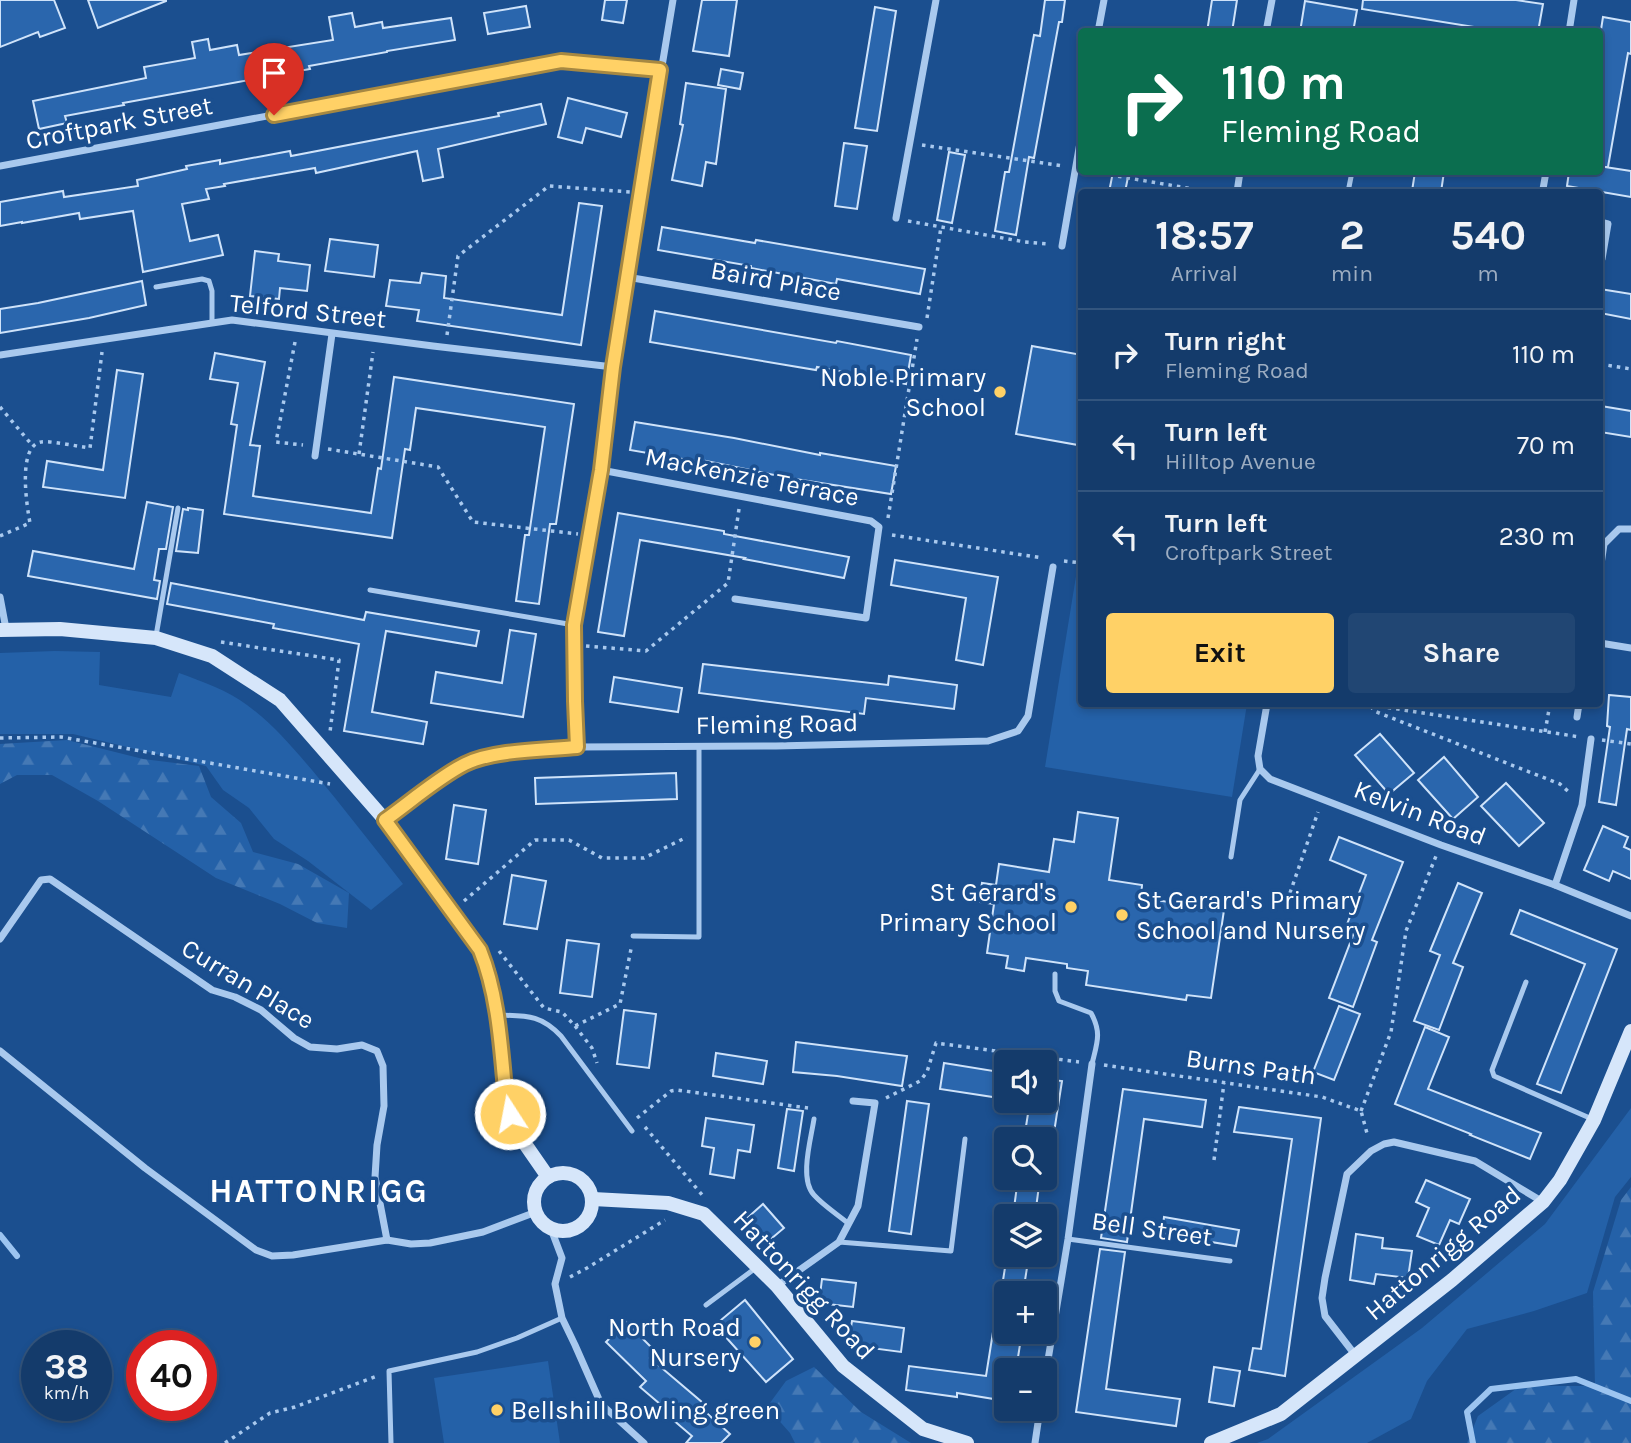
<!DOCTYPE html>
<html lang="en">
<head>
<meta charset="utf-8">
<style>
  body { margin:0; font-family:Karla,sans-serif; background:#214673; color:#f1f3f6; height:100vh; display:flex; flex-direction:column; font-size:26px; white-space:nowrap }
  * { box-sizing:border-box; margin:0 }
  p { font-size:23px; color:#9dadc1 }
  .icon { flex:none; width:38px; height:38px; fill:none; stroke:currentColor; stroke-width:2; stroke-linecap:round; stroke-linejoin:round }
  .map { position:relative; flex:1; overflow:hidden }
  .details { position:absolute; left:1078px; top:189px; width:525px; height:518px; display:flex; flex-direction:column; background:#143b6b; border-radius:7px; box-shadow:0 4px 10px #0003,0 0 0 2px #33557e }
  .details>* { flex:none }
  .hud { position:absolute; left:1078px; top:28px; width:525px; height:147px; border-radius:7px; box-shadow:0 4px 10px #0003,0 0 0 2px #33557e; background:#0b6e4f; color:#fff; overflow:hidden }
  .buttons { position:absolute; left:994px; top:1050px; display:grid; gap:14px }
  .buttons a { display:grid; place-items:center; width:63px; height:63px; border-radius:7px; background:#143b6b; box-shadow:0 4px 10px #0003,0 0 0 2px #33557e; font-size:35px }
  .speed { position:absolute; left:21px; top:1330px; display:flex; gap:14px; font-size:35px; font-weight:700; text-align:center }
  .speed>* { display:grid; place-content:center; width:91px; height:91px; border-radius:50%; background:#143b6b; box-shadow:0 4px 10px #0003,0 0 0 2px #33557e; line-height:1 }
  .speed small { font-size:18px; font-weight:400 }
  .speed .limit { border:10px solid #d22; background:#fff; color:#111 }
  .pin { position:absolute; display:grid; place-items:center; width:60px; height:60px; color:#fff; margin:-72px -30px; border-radius:50% 50% 50% 0; rotate:-45deg; box-shadow:0 0 7px #0007 }
  .pin .icon { rotate:45deg }
  .me { position:absolute; width:77px; margin:-38px; rotate:349deg; stroke-linejoin:round; filter:drop-shadow(0 0 5px #0008) }
  .turn { display:flex; align-items:center; gap:24px; height:147px; padding:0 28px; font-size:32px }
  .turn .icon { width:91px; height:91px; stroke-width:2.5 }
  .turn b { display:block; font-size:49px; line-height:60px }
  .eta { display:flex; justify-content:space-evenly; align-items:center; height:119px; text-align:center }
  .eta b { font-size:42px; font-weight:700; line-height:49px }
  .action { display:flex; gap:14px; margin-top:auto; padding:14px 28px }
  .action a { flex:1; height:80px; border-radius:7px; background:#ffd166; color:#111; font-size:28px; font-weight:700; line-height:80px; text-align:center }
  .action a+a { background:#214673; color:#f1f3f6 }
  ul { padding:0; list-style:none }
  li { display:flex; align-items:center; gap:21px; height:91px; padding:0 28px; border-top:2px solid #33557e }
  li div { flex:1 }
  li b { display:block; font-size:26px }
  li em { font-style:normal }
  .map>svg:first-child { display:block }
  .forest { fill:url(#forest-firs) }
  .park { fill:#2461a8 }
  .lines { fill:none; stroke-linecap:round; stroke-linejoin:round }
  .stream { stroke:#9cc4f0; stroke-width:6 }
  .building { fill:#2a66ad; stroke:#cfe3fa; stroke-width:2 }
  .path { stroke:#a9c9ee; stroke-width:3.5; stroke-dasharray:3.5 5; stroke-linecap:butt }
  .lane { stroke:#a9c9ee; stroke-width:5 }
  .street { stroke:#a9c9ee; stroke-width:7 }
  .secondary { stroke:#d6e6fa; stroke-width:14 }
  .route-casing { stroke:#a68842; stroke-width:18 }
  .route { stroke:#ffd166; stroke-width:12 }
  .poi-dot { fill:#ffd166; stroke:#1b4f8f; stroke-width:2.5 }
  .labels { text-anchor:middle; dominant-baseline:central; stroke-width:7; stroke-linejoin:round; paint-order:stroke }
  .street-label { font-size:26px; fill:#fff; stroke:#1b4f8f }
  .poi-label { font-size:26px; fill:#fff; stroke:#1b4f8f; text-anchor:end }
  .district-label { font-size:33px; font-weight:bold; letter-spacing:2px; fill:#fff; stroke:#1b4f8f }
</style>
</head>
<body>
<div class="map">
<svg width="1631" height="1443" viewBox="0 0 1631 1443">
  <defs>
    <pattern id="forest-firs" width="22" height="20" patternUnits="userSpaceOnUse" patternTransform="scale(1.75)"><rect width="22" height="20" fill="#2461a8"/><path d="M5 1l3.5 6h-7zM16 11l3.5 6h-7z" fill="#4579b5"/></pattern>
  </defs>
  <rect width="100%" height="100%" fill="#1b4f8f"/>
  <!-- forest -->
  <g class="forest">
    <polygon points="67,740 143,759 199,766 211,797 241,823 253,852 298,864 349,893 347,928 317,923 280,904 216,878 98,801 52,775 17,775 0,784 0,744"/>
    <polygon points="1631,1187 1631,1443 1467,1443 1478,1416 1520,1386 1595,1386 1593,1292 1621,1200"/>
    <polygon points="814,1367 861,1412 911,1443 795,1443 790,1433 767,1407 786,1381"/>
  </g>
  <!-- park -->
  <g class="park">
    <polygon points="1078,564 1082,565 1082,704 1247,704 1232,797 1045,767"/>
    <path d="M55 651 100 652 99 685 171 697 179 673C201 681 229 691 247 705 272 723 292 747 312 770 343 807 373 846 403 884L371 910 308 861 274 839 249 808 223 790 206 766 73 734H0V653Z"/>
    <polygon points="1631,1108 1631,1177 1615,1197 1587,1293 1534,1311 1467,1329 1427,1381 1411,1419 1367,1443 1257,1443 1268,1439 1422,1328 1545,1224"/>
    <polygon points="548,1361 560,1443 444,1443 434,1378"/>
  </g>
  <g class="lines">
    <!-- stream -->
    <g class="stream">
      <polyline points="0,1235 17,1256"/>
      <polyline points="1473,1443 1467,1412 1491,1389 1576,1379 1631,1401"/>
    </g>
  </g>
  <!-- building -->
  <g class="building">
    <polygon points="0,0 54,0 65,28 40,37 38,32 0,47"/>
    <polygon points="88,0 166,0 166,1 98,28"/>
    <polygon points="605,0 627,0 623,23 602,20"/>
    <polygon points="702,0 737,0 729,56 693,51"/>
    <polygon points="1045,0 1065,0 1062,22 1059,22 1034,158 1029,157 1016,235 995,231 1005,172 1009,172 1034,35 1040,36"/>
    <polygon points="1212,0 1237,0 1232,32 1207,32"/>
    <polygon points="1363,0 1516,0 1543,4 1538,32 1505,32 1362,9"/>
    <polygon points="1305,1 1357,10 1353,32 1325,29 1324,32 1300,32"/>
    <polygon points="526,6 530,27 488,34 484,13"/>
    <polygon points="875,7 896,11 877,131 855,128"/>
    <polygon points="352,13 355,27 382,22 383,28 451,18 455,40 387,51 387,52 309,66 310,69 123,103 124,105 65,116 67,123 39,129 33,101 146,78 144,67 195,58 192,42 208,39 210,50 237,45 239,55 333,40 329,17"/>
    <polygon points="1603,17 1631,22 1631,54 1628,53 1608,167 1605,167 1631,171 1631,197 1567,186 1569,172 1600,172 1600,36"/>
    <polygon points="721,69 743,73 740,89 718,85"/>
    <polygon points="686,83 726,89 716,164 706,162 702,186 672,180 683,125 680,124"/>
    <polygon points="568,98 627,113 621,137 586,128 582,143 558,137"/>
    <polygon points="541,104 546,124 438,149 443,177 423,181 417,151 316,173 315,168 224,184 225,186 206,189 209,199 182,204 190,241 218,235 223,255 143,272 133,211 80,219 79,213 22,223 22,222 0,226 0,202 63,191 64,197 138,186 137,180 187,169 186,166 220,160 220,164 290,151 291,156 499,116 498,113"/>
    <polygon points="844,143 867,146 857,209 835,206"/>
    <polygon points="949,152 965,155 952,223 937,220"/>
    <polygon points="1113,172 1129,172 1125,192 1109,192"/>
    <polygon points="1415,172 1444,172 1441,192 1412,191"/>
    <polygon points="579,203 602,206 581,345 417,321 419,310 386,306 390,280 420,283 422,273 446,276 444,298 562,315"/>
    <polygon points="662,227 755,243 756,240 925,269 920,294 837,279 836,284 751,268 751,266 658,250"/>
    <polygon points="330,239 378,245 374,277 325,271"/>
    <polygon points="255,251 279,254 278,261 310,265 307,291 280,288 279,299 250,296"/>
    <polygon points="142,281 146,305 89,318 0,333 0,309 38,303"/>
    <polygon points="1600,289 1631,294 1631,319 1600,313"/>
    <polygon points="655,311 836,343 837,341 911,355 906,384 817,367 816,370 650,342"/>
    <polygon points="1032,346 1082,355 1082,425 1078,445 1016,434"/>
    <polygon points="215,353 265,362 250,445 260,446 253,496 371,513 378,468 381,469 394,377 574,404 556,524 550,524 539,604 516,601 525,535 529,535 545,427 416,408 410,450 405,449 392,538 224,514 237,425 231,424 238,383 210,379"/>
    <polygon points="117,370 143,374 125,498 43,487 47,461 103,470"/>
    <polygon points="1601,406 1631,411 1631,437 1600,432"/>
    <polygon points="635,422 734,438 820,455 820,453 896,466 891,494 789,478 706,461 706,463 630,450"/>
    <polygon points="147,502 173,507 166,549 159,549 154,580 160,581 157,599 28,576 33,551 134,569"/>
    <polygon points="188,508 203,510 198,553 176,551 183,509 188,510"/>
    <polygon points="618,513 724,531 724,534 849,557 844,578 744,559 745,558 640,540 624,636 598,632"/>
    <polygon points="895,560 998,577 983,665 956,660 966,598 891,585"/>
    <polygon points="171,583 364,620 366,612 479,631 476,646 386,631 372,712 427,722 423,744 344,731 359,644 273,628 274,624 167,604"/>
    <polygon points="510,630 536,634 523,717 431,703 436,672 502,683"/>
    <polygon points="703,664 888,685 889,676 957,685 954,709 866,698 864,714 699,693"/>
    <polygon points="614,677 682,688 678,712 610,702"/>
    <polygon points="1609,695 1631,697 1631,730 1627,729 1616,805 1599,802 1610,727 1607,726"/>
    <polygon points="1380,734 1414,773 1389,794 1355,755"/>
    <polygon points="1444,757 1478,797 1453,819 1418,780"/>
    <polygon points="676,773 677,799 536,804 535,778"/>
    <polygon points="1506,783 1544,823 1519,846 1481,806"/>
    <polygon points="454,805 486,810 478,864 446,859"/>
    <polygon points="1078,812 1118,818 1109,880 1142,885 1141,898 1224,910 1211,998 1187,995 1186,1000 1086,985 1088,971 1067,968 1067,964 1026,958 1024,971 1006,968 1008,956 987,953 994,904 979,902 982,883 996,885 999,864 1049,872 1054,839 1074,842"/>
    <polygon points="1603,826 1628,837 1624,847 1631,850 1631,879 1613,871 1609,881 1584,870"/>
    <polygon points="1339,837 1403,862 1372,940 1377,942 1353,1007 1329,998 1355,930 1346,927 1366,875 1330,860"/>
    <polygon points="512,875 546,881 537,929 504,924"/>
    <polygon points="1458,883 1482,893 1453,963 1463,967 1439,1030 1414,1021 1440,955 1430,951"/>
    <polygon points="1520,910 1617,949 1561,1093 1537,1084 1585,964 1511,934"/>
    <polygon points="567,940 599,944 592,997 560,993"/>
    <polygon points="1339,1006 1360,1014 1334,1080 1313,1072"/>
    <polygon points="624,1010 656,1014 649,1068 617,1064"/>
    <polygon points="1425,1027 1449,1037 1428,1089 1541,1133 1530,1159 1470,1135 1471,1134 1395,1104"/>
    <polygon points="796,1042 907,1056 902,1086 837,1076 793,1072"/>
    <polygon points="716,1053 767,1061 763,1084 713,1076"/>
    <polygon points="944,1063 1006,1073 1006,1099 940,1089"/>
    <polygon points="1045,1079 1062,1081 1053,1139 1024,1139 1030,1101 1045,1101"/>
    <polygon points="1123,1089 1206,1100 1202,1127 1144,1119 1127,1242 1101,1238"/>
    <polygon points="907,1101 929,1104 911,1234 889,1231"/>
    <polygon points="1239,1107 1321,1118 1285,1376 1249,1370 1253,1348 1261,1349 1292,1139 1234,1132"/>
    <polygon points="787,1109 803,1111 794,1171 778,1168"/>
    <polygon points="706,1118 754,1125 750,1152 738,1150 734,1178 710,1174 714,1148 702,1146"/>
    <polygon points="1018,1178 1040,1178 1035,1216 1013,1216"/>
    <polygon points="1426,1180 1470,1199 1459,1224 1450,1220 1439,1245 1417,1236 1429,1208 1416,1202"/>
    <polygon points="763,1204 784,1228 766,1243 746,1219"/>
    <polygon points="1164,1217 1239,1230 1236,1246 1162,1234"/>
    <polygon points="1356,1234 1383,1238 1382,1248 1412,1251 1408,1278 1376,1274 1374,1284 1350,1280"/>
    <polygon points="1100,1249 1125,1252 1106,1389 1180,1399 1176,1426 1076,1412"/>
    <polygon points="1007,1255 1029,1255 1023,1293 1001,1293"/>
    <polygon points="822,1279 856,1283 853,1307 819,1303"/>
    <polygon points="745,1300 793,1359 766,1382 715,1325"/>
    <polygon points="852,1321 904,1328 901,1352 848,1345"/>
    <polygon points="626,1322 656,1352 650,1358 703,1403 700,1407 730,1434 721,1443 686,1443 692,1436 665,1413 667,1410 640,1387 646,1381 606,1342"/>
    <polygon points="993,1332 1022,1332 1016,1370 1006,1370 1006,1401 957,1393 957,1397 906,1390 909,1366 986,1376"/>
    <polygon points="1214,1367 1240,1371 1234,1406 1209,1402"/>
  </g>
  <g class="lines">
    <!-- path -->
    <g class="path">
      <polyline points="922,145 1063,166"/>
      <polyline points="1093,172 1211,192"/>
      <polyline points="908,221 1025,242 1049,244"/>
      <polyline points="927,318 941,227"/>
      <polyline points="447,335 458,256 549,186 630,192"/>
      <polyline points="295,342 276,442 303,445"/>
      <polyline points="1600,364 1631,369"/>
      <polyline points="0,407 32,445"/>
      <polyline points="328,449 438,467 473,522 578,534"/>
      <polyline points="359,454 373,352"/>
      <polyline points="1600,465 1608,466"/>
      <polyline points="888,518 917,339"/>
      <polyline points="892,535 1043,558"/>
      <path d="M0 536 30 523C27 507 17 446 41 442 47 440 81 447 90 448L102 352"/>
      <polyline points="1064,561 1082,563"/>
      <polyline points="221,642 339,660 330,732"/>
      <polyline points="586,646 646,651 728,583 739,509"/>
      <polyline points="1371,705 1580,737"/>
      <polyline points="1371,706 1374,711 1560,784 1570,793"/>
      <polyline points="1545,732 1550,704"/>
      <polyline points="0,738 61,737 330,784"/>
      <polyline points="1602,740 1631,744"/>
      <polyline points="1290,893 1318,812"/>
      <polyline points="464,901 535,840 569,840 602,858 644,858 687,837"/>
      <polyline points="499,951 544,1008 562,1012 575,1026 620,1004 631,949"/>
      <polyline points="575,1026 592,1048 597,1063"/>
      <polyline points="1104,1065 1322,1097 1361,1111 1368,1137"/>
      <polyline points="886,1098 920,1081 927,1072 936,1043 1079,1062"/>
      <polyline points="1361,1111 1391,1032 1406,931 1436,856"/>
      <polyline points="637,1118 671,1091 677,1090 808,1108"/>
      <polyline points="645,1127 703,1196"/>
      <polyline points="1214,1160 1224,1083"/>
      <polyline points="570,1277 587,1268 665,1220"/>
      <polyline points="225,1443 270,1413 295,1407 377,1376"/>
    </g>
    <!-- lane -->
    <g class="lane">
      <polyline points="1348,192 1352,172"/>
      <polyline points="156,287 202,279 209,281 212,291 212,323"/>
      <polyline points="370,590 574,625"/>
      <polyline points="156,636 178,508"/>
      <polyline points="1231,857 1240,800 1260,769"/>
      <polyline points="633,936 699,937 699,747"/>
      <path d="M1055 974V991L1059 1001 1091 1013C1102 1033 1097 1043 1092 1064"/>
      <polyline points="1526,982 1492,1070 1494,1076 1592,1119"/>
      <path d="M497 1015C526 1016 540 1014 561 1036L632 1131"/>
      <path d="M814 1119C811 1139 799 1179 814 1195 824 1206 837 1214 849 1224"/>
      <polyline points="1068,1239 1230,1261"/>
      <polyline points="839,1242 951,1251 965,1139"/>
      <polyline points="706,1305 757,1267"/>
      <polyline points="391,1443 389,1371 477,1352 517,1338 562,1318"/>
    </g>
    <!-- street -->
    <g class="street">
      <polyline points="1098,32 1104,0"/>
      <polyline points="1266,32 1272,0"/>
      <polyline points="1569,32 1574,0"/>
      <polyline points="0,166 561,61 661,70"/>
      <polyline points="1543,189 1546,172"/>
      <polyline points="1237,192 1240,172"/>
      <polyline points="896,218 936,0"/>
      <polyline points="1600,222 1608,224 1602,259 1600,260"/>
      <polyline points="1062,246 1082,131"/>
      <polyline points="627,277 919,327"/>
      <polyline points="0,355 232,320 433,346 613,367"/>
      <polyline points="315,456 332,334"/>
      <polyline points="601,470 871,521 879,527 866,618 735,599"/>
      <polyline points="1600,571 1604,544 1619,529 1631,529"/>
      <polyline points="0,597 6,629"/>
      <polyline points="1600,643 1631,648"/>
      <polyline points="1267,704 1258,756 1260,769 1270,779 1441,845 1555,885 1631,916"/>
      <polyline points="1577,717 1579,704"/>
      <polyline points="577,747 575,701 574,625 601,470 613,367 627,277 673,0"/>
      <polyline points="385,820 452,772 467,763 494,755 577,747 776,746 988,741 1018,731 1028,716 1053,567"/>
      <polyline points="1555,885 1582,805 1591,739"/>
      <polyline points="0,939 41,880 50,879 212,990 235,997 261,1010 294,1038 310,1047 337,1049 362,1045 377,1051 383,1066 384,1106 377,1145 375,1177 387,1240"/>
      <polyline points="0,1051 145,1168 256,1250 272,1256 293,1255 387,1240 411,1244 430,1243 483,1232 536,1212"/>
      <polyline points="551,1229 562,1258 555,1284 562,1318 575,1345 601,1404 644,1443"/>
      <polyline points="777,1286 839,1242 858,1206 875,1103 853,1101"/>
      <polyline points="1356,1356 1325,1316 1322,1298 1325,1278 1347,1174 1371,1151 1384,1144 1394,1142 1475,1161 1543,1202"/>
      <polyline points="1045,1378 1068,1239 1092,1064"/>
      <polyline points="1035,1443 1040,1409"/>
    </g>
    <!-- secondary -->
    <g class="secondary">
      <polyline points="0,630 60,629 156,638 212,656 280,700 385,820 479,950 489,972 497,1015 506,1100 514,1128 548,1177"/>
      <circle cx="563" cy="1202" r="29"/>
      <polyline points="593,1199 668,1203 704,1214 777,1286 843,1366 923,1429 967,1443"/>
      <polyline points="1211,1443 1281,1414 1452,1280 1543,1202 1560,1180 1594,1120 1631,1031"/>
    </g>
  </g>
  <g class="lines">
    <!-- route casing -->
    <g class="route-casing">
      <path id="route" d="M274 115 561 61 660 70 613 367 601 470 574 625 575 701 577 747C545 750 493 750 465 764 439 777 409 803 385 820L480 950C499 997 501 1050 506 1100L510 1114"/>
    </g>
    <!-- route -->
    <use href="#route" class="route"/>
  </g>
  <!-- markers -->
  <g class="poi-dot">
    <circle cx="1000" cy="392" r="7"/>
    <circle cx="1071" cy="907" r="7"/>
    <circle cx="1122" cy="915" r="7"/>
    <circle cx="755" cy="1342" r="7"/>
    <circle cx="497" cy="1410" r="7"/>
  </g>
  <g class="labels">
    <!-- street labels -->
    <g class="street-label">
      <text transform="translate(119 123) rotate(-11)">Croftpark Street</text>
      <text transform="translate(776 281) rotate(10)">Baird Place</text>
      <text transform="translate(308 311) rotate(6)">Telford Street</text>
      <text transform="translate(752 477) rotate(11)">Mackenzie Terrace</text>
      <text transform="translate(777 724) rotate(-1)">Fleming Road</text>
      <text transform="translate(1420 813) rotate(21)">Kelvin Road</text>
      <text transform="translate(248 984) rotate(31)">Curran Place</text>
      <text transform="translate(1251 1067) rotate(8)">Burns Path</text>
      <text transform="translate(1152 1229) rotate(8)">Bell Street</text>
      <text transform="translate(1443 1253) rotate(-40)">Hattonrigg Road</text>
      <text transform="translate(804 1285) rotate(47)">Hattonrigg Road</text>
    </g>
    <!-- poi labels -->
    <g class="poi-label">
      <text x="986" y="377">Noble Primary<tspan x="986" dy="30">School</tspan></text>
      <text x="1057" y="892">St Gerard's<tspan x="1057" dy="30">Primary School</tspan></text>
      <text x="1136" y="900" text-anchor="start">St Gerard's Primary<tspan x="1136" dy="30">School and Nursery</tspan></text>
      <text x="741" y="1327">North Road<tspan x="741" dy="30">Nursery</tspan></text>
      <text x="511" y="1410" text-anchor="start">Bellshill Bowling green</text>
    </g>
    <!-- district labels -->
    <g class="district-label">
      <text x="319" y="1191">HATTONRIGG</text>
    </g>
  </g>
</svg>
<div class="buttons">
<a><svg class="icon" aria-label="sound" viewBox="0 0 24 24"><path d="M4 9h4l5-4v14l-5-4H4zM17 9q2 3 0 6"/></svg></a>
<a><svg class="icon" aria-label="search" viewBox="0 0 24 24"><circle cx="10" cy="10" r="6"/><path d="M15 15l6 6"/></svg></a>
<a><svg class="icon" aria-label="layers" viewBox="0 0 24 24"><path d="M12 4l9 5-9 5-9-5zM3 14l9 5 9-5"/></svg></a>
<a>+</a>
<a>−</a>
</div>
<div class="speed"><div>38<small>km/h</small></div><div class="limit">40</div></div>
<div class="pin" style="left:274px;top:115px;background:#d93025"><svg class="icon" aria-label="arrive" viewBox="0 0 24 24"><path d="M6 21V4h12l-3 4 3 4H6"/></svg></div>
<svg class="me" style="left:510px;top:1114px" viewBox="-20 -20 40 40"><circle r="17" fill="#ffd166" stroke="#fff" stroke-width="3"/><path d="M0-11L8 9 0 5-8 9z" fill="#fff"/></svg>
<div class="hud">
<div class="turn"><svg class="icon" aria-label="right" viewBox="0 0 24 24"><path d="M7 20v-9h11M14 6l5 5-5 5"/></svg><div><b>110 m</b>Fleming Road</div></div>
</div>
<section class="details">
<div class="eta">
<div><b>18:57</b><p>Arrival</p></div>
<div><b>2</b><p>min</p></div>
<div><b>540</b><p>m</p></div>
</div>
<ul>
<li><svg class="icon" aria-label="right" viewBox="0 0 24 24"><path d="M7 20v-9h11M14 6l5 5-5 5"/></svg><div><b>Turn right</b><p>Fleming Road</p></div><em>110 m</em></li>
<li><svg class="icon" aria-label="left" viewBox="0 0 24 24"><path d="M17 20v-9H6M10 6l-5 5 5 5"/></svg><div><b>Turn left</b><p>Hilltop Avenue</p></div><em>70 m</em></li>
<li><svg class="icon" aria-label="left" viewBox="0 0 24 24"><path d="M17 20v-9H6M10 6l-5 5 5 5"/></svg><div><b>Turn left</b><p>Croftpark Street</p></div><em>230 m</em></li>
</ul>
<div class="action"><a>Exit</a><a>Share</a></div>
</section>
</div>
</body>
</html>
